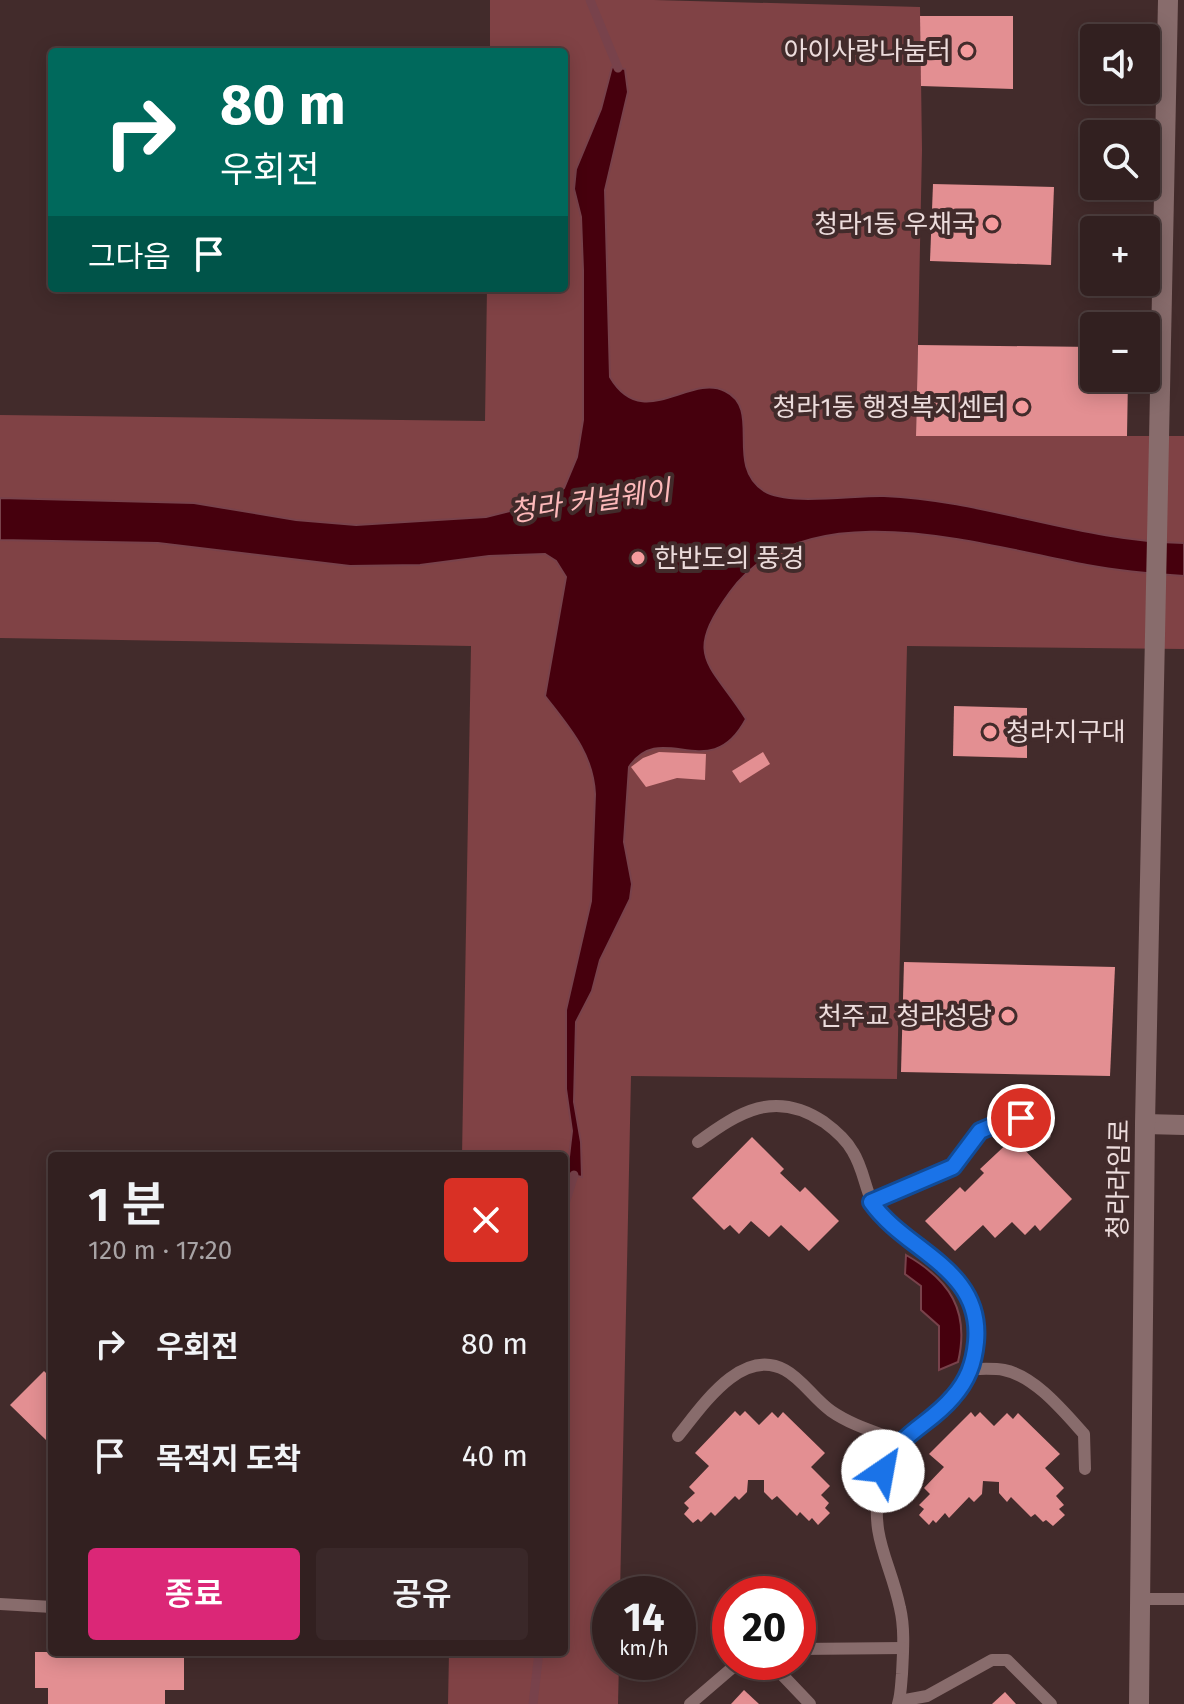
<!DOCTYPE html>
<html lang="ko">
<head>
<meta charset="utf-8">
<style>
  body { margin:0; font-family:"Fira Sans","Noto Sans KR",sans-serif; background:#3a2829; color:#f1f3f6; height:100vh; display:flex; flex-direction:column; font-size:30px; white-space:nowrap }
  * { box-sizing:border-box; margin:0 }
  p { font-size:26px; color:#a8a3a5 }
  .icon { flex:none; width:44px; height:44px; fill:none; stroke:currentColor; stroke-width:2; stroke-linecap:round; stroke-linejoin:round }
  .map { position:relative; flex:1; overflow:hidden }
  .side { position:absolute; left:48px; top:1152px; width:520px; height:504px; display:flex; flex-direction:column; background:#322020; border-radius:8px; box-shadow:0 4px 20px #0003,0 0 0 2px #4d3e3e }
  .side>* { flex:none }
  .hud { position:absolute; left:48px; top:48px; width:520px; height:244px; border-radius:8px; box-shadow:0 4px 20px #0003,0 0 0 2px #4d3e3e; background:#00695c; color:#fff; overflow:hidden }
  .fabs { position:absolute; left:1080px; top:24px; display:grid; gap:16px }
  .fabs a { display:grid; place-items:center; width:80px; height:80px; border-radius:8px; background:#322020; box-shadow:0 4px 20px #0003,0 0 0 2px #4d3e3e; font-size:40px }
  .speed { position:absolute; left:592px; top:1576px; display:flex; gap:16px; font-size:40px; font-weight:700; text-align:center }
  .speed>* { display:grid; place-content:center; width:104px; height:104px; border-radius:50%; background:#322020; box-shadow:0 4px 20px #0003,0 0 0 2px #4d3e3e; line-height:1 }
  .speed small { font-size:20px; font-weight:400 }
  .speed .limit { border:12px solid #d22; background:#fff; color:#111 }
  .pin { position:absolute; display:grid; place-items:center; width:68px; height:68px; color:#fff; margin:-34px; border:4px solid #fff; border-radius:50%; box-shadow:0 2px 8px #0007 }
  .me { position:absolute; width:88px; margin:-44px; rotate:33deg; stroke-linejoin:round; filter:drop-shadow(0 0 6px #0008) }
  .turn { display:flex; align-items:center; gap:28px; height:168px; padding:0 40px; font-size:36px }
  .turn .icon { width:104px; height:104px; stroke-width:2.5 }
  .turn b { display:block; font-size:56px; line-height:68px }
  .then { display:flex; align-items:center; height:76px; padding:0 40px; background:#0003; gap:16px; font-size:30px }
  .round { display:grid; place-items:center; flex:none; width:84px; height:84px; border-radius:8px; background:#3a2829 }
  .head { display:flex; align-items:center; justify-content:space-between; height:136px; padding:0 40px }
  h1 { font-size:48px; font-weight:600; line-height:60px }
  .button { display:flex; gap:16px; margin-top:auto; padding:16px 40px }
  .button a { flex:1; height:92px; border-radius:8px; background:#db2777; color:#fff; font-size:32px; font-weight:600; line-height:92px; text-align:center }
  .button a+a { background:#3a2829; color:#f1f3f6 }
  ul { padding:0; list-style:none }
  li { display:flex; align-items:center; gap:24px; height:112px; padding:0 40px }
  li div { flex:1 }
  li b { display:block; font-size:30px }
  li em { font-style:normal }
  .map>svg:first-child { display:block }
  .green { fill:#804245 }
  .water { fill:#46000d; stroke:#78424b; stroke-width:2 }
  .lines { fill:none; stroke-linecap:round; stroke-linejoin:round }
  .stream { stroke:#78424b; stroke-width:9 }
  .building { fill:#e38f92 }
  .service { stroke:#886c6c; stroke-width:12 }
  .minor { stroke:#886c6c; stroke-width:20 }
  .route-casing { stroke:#114b97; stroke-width:20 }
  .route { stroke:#1a73e8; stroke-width:14 }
  .poi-dot { fill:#f59b9d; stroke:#422b2b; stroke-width:3 }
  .labels { text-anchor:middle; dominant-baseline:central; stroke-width:8; stroke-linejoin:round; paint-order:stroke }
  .poi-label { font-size:26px; fill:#ecdcdc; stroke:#422b2b; text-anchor:end }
  .street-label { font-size:26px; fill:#ecdcdc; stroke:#422b2b }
  .water-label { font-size:28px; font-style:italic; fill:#fdb9ba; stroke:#422b2b }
</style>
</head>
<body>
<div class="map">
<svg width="1184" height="1704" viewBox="0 0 1184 1704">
  <rect width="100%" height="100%" fill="#422b2b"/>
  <!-- green -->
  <polygon class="green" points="490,0 654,0 920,7 922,150 916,436 1184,436 1184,649 907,646 897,1079 631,1076 620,1594 610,1594 610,1662 619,1662 618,1704 448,1704 449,1652 564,1652 564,1156 462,1156 471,646 0,638 0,415 485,421 487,288 564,288 564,52 490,52"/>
  <!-- water -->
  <g class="water">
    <path d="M612 67 625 69 628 92 605 190 610 377C643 433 689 373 725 391 763 409 724 465 764 491 788 506 854 495 884 496 985 500 1083 542 1184 543V576C1151 574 1119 571 1087 565 985 546 805 488 730 592 682 658 710 662 746 719 710 787 662 718 629 767L624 842 632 884 630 899 600 960 592 991 576 1022 574 1102 581 1142 582 1177 567 1174 572 1131 566 1089V1010L591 901 595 794C593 753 569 727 545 696L566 577 556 561 545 554 489 556 420 565 350 566 158 543 0 540V498L194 503 296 520 356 525 486 517 546 502 564 488 577 457 583 420V270L581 217 574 189 576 169 601 109Z"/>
    <path d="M906 1255C950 1280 970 1311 958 1362L939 1370V1326L921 1310V1286L905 1274Z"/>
  </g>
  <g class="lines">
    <!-- stream -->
    <g class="stream">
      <polyline points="590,0 618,68"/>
      <polyline points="564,1207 574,1175"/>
      <polyline points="564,1555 564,1562"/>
      <polyline points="533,1704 539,1652"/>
    </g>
  </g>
  <!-- building -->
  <g class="building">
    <polygon points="920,16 1013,16 1013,89 921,86"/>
    <polygon points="933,184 1054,187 1051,265 930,261"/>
    <polygon points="918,345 1094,347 1094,378 1128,378 1127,436 916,436"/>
    <polygon points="954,706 1027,708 1027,758 953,756"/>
    <polygon points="659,752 706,754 705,780 677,778 646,787 631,767 643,758"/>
    <polygon points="763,752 770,764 740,783 732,771"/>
    <polygon points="904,962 1115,967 1110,1076 901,1072"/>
    <polygon points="752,1137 784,1169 780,1173 800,1192 805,1187 839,1221 809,1251 781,1225 769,1237 751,1221 739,1234 730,1225 724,1230 692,1198"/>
    <polygon points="1013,1138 1072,1199 1040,1231 1035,1225 1025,1235 1012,1222 995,1238 983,1225 955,1251 925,1221 960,1187 965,1192 984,1173 980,1169"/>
    <rect x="46" y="1301" width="6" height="36"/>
    <polygon points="44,1371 48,1375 52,1372 52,1434 46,1440 10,1405"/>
    <polygon points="735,1411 740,1416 745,1411 759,1425 772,1412 778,1418 783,1412 825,1453 811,1467 830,1486 821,1495 829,1503 825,1508 830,1513 818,1525 812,1518 809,1521 800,1512 797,1516 777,1496 772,1500 764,1492 764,1480 748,1480 747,1492 739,1500 735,1496 715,1516 711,1512 701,1522 698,1519 693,1523 684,1514 689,1508 684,1503 695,1493 689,1487 709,1466 695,1453"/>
    <polygon points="971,1412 975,1417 980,1412 994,1426 1007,1413 1013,1419 1018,1413 1060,1454 1045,1468 1064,1488 1056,1496 1064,1505 1059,1509 1065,1515 1053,1526 1046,1520 1043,1522 1035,1514 1031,1517 1011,1497 1007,1502 999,1493 999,1482 983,1481 982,1494 974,1502 969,1497 949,1518 945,1513 936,1523 933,1520 929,1525 919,1515 924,1509 919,1505 930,1494 924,1488 944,1467 929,1454"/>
    <polygon points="35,1652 184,1652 184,1690 165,1690 165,1704 48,1704 48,1688 35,1688"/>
    <polygon points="744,1690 759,1704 731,1704"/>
    <polygon points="1005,1692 1016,1704 992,1704"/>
  </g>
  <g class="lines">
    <!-- service -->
    <g class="service">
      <path d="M698 1142C739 1112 775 1089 824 1122 835 1130 846 1139 853 1152 866 1173 865 1198 882 1218 892 1230 908 1238 920 1247 952 1267 976 1295 977 1334 978 1413 890 1417 879 1485 870 1539 890 1560 900 1608 905 1629 903 1653 902 1674 901 1684 901 1695 898 1704"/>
      <path d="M871 1202C896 1190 929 1184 952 1168 961 1161 964 1151 970 1142 990 1115 1022 1112 1045 1135"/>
      <path d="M972 1369C982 1369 994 1368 1004 1370 1035 1376 1064 1412 1084 1434L1085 1469"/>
      <path d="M678 1436C701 1408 741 1346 785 1370 802 1379 814 1399 831 1411 851 1425 876 1432 899 1441"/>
      <polyline points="1142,1599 1184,1599"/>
      <polyline points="0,1604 52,1607"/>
      <polyline points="798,1649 903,1648"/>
      <polyline points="770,1662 810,1704"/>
      <polyline points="900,1701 927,1696 992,1660 1007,1660 1051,1704"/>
      <polyline points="690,1704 739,1662"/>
    </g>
    <!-- minor -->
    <g class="minor">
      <polyline points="1145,1124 1184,1125"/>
      <polyline points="1139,1704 1145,1124 1168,0"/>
    </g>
  </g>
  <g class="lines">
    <!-- route casing -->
    <g class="route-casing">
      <path id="route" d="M883 1471C900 1431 928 1427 953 1397 968 1380 974 1363 976 1342 983 1268 906 1252 871 1202L953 1167 980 1131 1006 1120 1021 1118"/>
    </g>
    <!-- route -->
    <use href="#route" class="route"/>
  </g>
  <!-- markers -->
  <g class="poi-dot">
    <circle cx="967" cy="51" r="8"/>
    <circle cx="992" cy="224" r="8"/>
    <circle cx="1022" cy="407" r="8"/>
    <circle cx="638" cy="558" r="8"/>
    <circle cx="990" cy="732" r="8"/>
    <circle cx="1008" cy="1016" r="8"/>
  </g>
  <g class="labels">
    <!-- poi labels -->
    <g class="poi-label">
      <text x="951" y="51">아이사랑나눔터</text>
      <text x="976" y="224">청라1동 우채국</text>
      <text x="1006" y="407">청라1동 행정복지센터</text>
      <text x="654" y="558" text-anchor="start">한반도의 풍경</text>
      <text x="1006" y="732" text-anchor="start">청라지구대</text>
      <text x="992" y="1016">천주교 청라성당</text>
    </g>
    <!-- street labels -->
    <g class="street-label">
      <text transform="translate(1119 1179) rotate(-89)">청라라임로</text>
    </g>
    <!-- water labels -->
    <g class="water-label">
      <text transform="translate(590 501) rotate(-8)">청라 커널웨이</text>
    </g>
  </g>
</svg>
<div class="fabs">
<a><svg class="icon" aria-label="sound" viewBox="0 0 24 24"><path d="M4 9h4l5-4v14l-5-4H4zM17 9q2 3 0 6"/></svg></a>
<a><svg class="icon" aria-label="search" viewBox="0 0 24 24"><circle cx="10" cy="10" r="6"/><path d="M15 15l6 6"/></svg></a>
<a>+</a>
<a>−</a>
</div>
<div class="speed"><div>14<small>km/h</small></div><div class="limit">20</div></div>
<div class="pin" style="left:1021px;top:1118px;background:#d93025"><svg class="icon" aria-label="arrive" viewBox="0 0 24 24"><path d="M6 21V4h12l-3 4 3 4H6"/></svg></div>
<svg class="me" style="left:883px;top:1471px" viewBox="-20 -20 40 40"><circle r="19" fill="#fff"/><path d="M0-13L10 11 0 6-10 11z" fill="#1a73e8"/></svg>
<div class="hud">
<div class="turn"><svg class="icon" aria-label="right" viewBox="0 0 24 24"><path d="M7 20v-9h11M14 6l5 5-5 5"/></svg><div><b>80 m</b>우회전</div></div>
<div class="then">그다음<svg class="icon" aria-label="arrive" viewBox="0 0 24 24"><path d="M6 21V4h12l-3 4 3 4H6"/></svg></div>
</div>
<section class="side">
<div class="head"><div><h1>1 분</h1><p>120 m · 17:20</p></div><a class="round" style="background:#d93025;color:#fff"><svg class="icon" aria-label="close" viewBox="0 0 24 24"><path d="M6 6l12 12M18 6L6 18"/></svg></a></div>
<ul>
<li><svg class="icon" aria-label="right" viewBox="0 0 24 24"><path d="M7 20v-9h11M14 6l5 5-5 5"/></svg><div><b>우회전</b></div><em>80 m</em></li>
<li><svg class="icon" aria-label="arrive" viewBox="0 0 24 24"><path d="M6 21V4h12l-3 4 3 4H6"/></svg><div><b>목적지 도착</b></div><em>40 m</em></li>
</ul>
<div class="button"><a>종료</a><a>공유</a></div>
</section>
</div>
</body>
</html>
